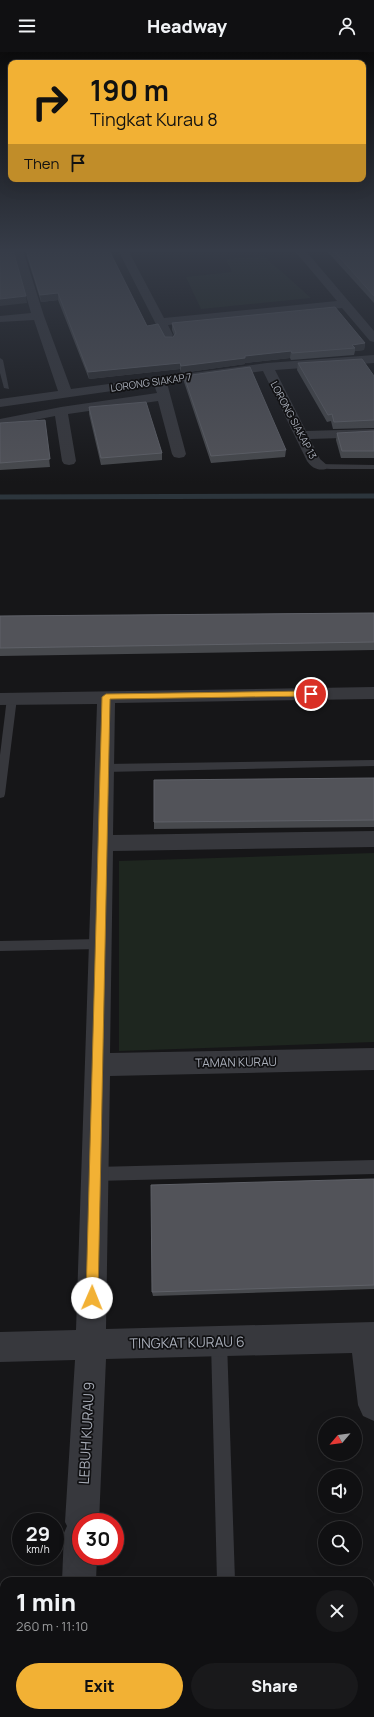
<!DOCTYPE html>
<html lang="en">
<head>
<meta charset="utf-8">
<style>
  body { margin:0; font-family:Manrope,sans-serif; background:#19191b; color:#f1f3f6; height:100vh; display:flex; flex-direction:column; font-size:15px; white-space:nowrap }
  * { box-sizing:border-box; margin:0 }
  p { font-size:13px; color:#9c9d9f }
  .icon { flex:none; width:22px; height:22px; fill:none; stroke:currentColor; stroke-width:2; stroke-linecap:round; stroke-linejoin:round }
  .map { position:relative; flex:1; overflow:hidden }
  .side { position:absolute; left:0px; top:1525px; width:374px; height:140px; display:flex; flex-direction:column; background:#101012; border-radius:12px 12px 0 0; box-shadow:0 4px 16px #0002,0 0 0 1px #303032 }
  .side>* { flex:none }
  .guide { position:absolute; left:8px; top:8px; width:358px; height:122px; border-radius:8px; box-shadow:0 4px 16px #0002,0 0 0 1px #303032; background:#f2b134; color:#111; overflow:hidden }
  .needle { width:26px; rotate:241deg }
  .fabs { position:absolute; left:318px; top:1365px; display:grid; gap:8px }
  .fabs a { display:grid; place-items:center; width:44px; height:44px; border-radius:50%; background:#101012; box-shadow:0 4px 16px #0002,0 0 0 1px #303032; font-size:20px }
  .speed { position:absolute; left:12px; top:1461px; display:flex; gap:8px; font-size:20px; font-weight:700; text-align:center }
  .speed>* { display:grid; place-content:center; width:52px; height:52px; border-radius:50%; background:#101012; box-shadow:0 4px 16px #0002,0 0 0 1px #303032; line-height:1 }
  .speed small { font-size:10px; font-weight:400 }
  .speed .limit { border:6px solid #d22; background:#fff; color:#111 }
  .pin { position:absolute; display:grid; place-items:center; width:34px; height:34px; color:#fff; margin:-17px; border:2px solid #fff; border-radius:50%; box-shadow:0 1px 4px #0007 }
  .me { position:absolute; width:44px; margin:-22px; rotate:1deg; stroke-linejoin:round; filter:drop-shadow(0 0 3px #0008) }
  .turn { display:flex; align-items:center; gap:14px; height:84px; padding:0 16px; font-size:18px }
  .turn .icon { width:52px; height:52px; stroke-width:2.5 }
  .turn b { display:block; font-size:28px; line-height:34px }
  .then { display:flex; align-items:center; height:38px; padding:0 16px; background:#0003; gap:8px; font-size:15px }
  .round { display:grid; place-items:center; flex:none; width:42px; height:42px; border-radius:21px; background:#19191b }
  .overview { display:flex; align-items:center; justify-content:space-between; height:68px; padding:0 16px }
  h1 { font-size:24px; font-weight:800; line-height:30px }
  .primary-button { display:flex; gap:8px; margin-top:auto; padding:8px 16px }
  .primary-button a { flex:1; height:46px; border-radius:24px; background:#f2b134; color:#111; font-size:16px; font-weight:800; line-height:46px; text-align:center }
  .primary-button a+a { background:#19191b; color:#f1f3f6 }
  header { display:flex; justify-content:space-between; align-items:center; height:52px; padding:0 16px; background:#101012; font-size:18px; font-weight:800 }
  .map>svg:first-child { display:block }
  .green { fill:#1e261f }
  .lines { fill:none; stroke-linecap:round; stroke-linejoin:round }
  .stream { stroke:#2c353c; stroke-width:5 }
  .service { fill:#37383d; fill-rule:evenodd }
  .minor { fill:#37383d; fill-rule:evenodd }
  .wall { fill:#47494d }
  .shaded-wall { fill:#2f3033 }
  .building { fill:#525359; stroke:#5f6168 }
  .route { fill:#f2b134; stroke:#9d7322 }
  .labels { text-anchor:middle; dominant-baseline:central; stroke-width:3.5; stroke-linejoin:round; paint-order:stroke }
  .far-street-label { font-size:10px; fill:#a8adb8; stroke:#111113 }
  .street-label { font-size:12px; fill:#a8adb8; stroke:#111113 }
  .near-street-label { font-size:14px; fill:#a8adb8; stroke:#111113 }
</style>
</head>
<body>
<header><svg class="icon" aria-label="menu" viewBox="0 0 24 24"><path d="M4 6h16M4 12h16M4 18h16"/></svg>Headway<svg class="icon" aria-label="person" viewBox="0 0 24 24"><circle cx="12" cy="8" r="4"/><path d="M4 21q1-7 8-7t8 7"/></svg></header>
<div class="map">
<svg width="374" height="1665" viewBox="0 0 374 1665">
  <rect width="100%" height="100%" fill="#161618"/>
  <!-- green -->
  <g class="green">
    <polygon points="264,204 311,246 201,257 186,225 232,220 226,207"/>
    <polygon points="374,801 374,990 119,999 119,809"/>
  </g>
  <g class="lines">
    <!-- stream -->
    <polyline class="stream" points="0,445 374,444"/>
    <!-- service -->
    <g class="service">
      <polygon points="0,306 3,308 9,337 4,336 0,321"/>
      <polygon points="318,412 374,413 374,417 330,417 318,416"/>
      <polygon points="12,643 17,646 5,742 4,745 0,746 0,703 7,646"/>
      <polygon points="374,708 374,714 105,720 100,716 105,712"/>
      <polygon points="100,887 104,889 106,892 104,895 100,897 0,899 0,889"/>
      <polygon points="374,1108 374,1122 95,1129 90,1127 88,1122 90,1117 95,1115"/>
      <polygon points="219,1282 224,1285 227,1290 235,1529 217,1529 211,1290 214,1285"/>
      <rect x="221" y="1661" width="18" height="4"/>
    </g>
    <!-- minor -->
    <g class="minor">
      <path d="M13 198H23L44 264 71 337 267 311 374 303V311L275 318 306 379 374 377V385L310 387 320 407 328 414 326 417C318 419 312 416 307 409L263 319 167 331 186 402 184 405 179 406 174 405 172 402 158 349 68 362 76 409 74 412 69 413 64 412 62 409 55 364 0 375V367L61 355 157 341 154 333 0 355V347L58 339 34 268 0 270V264L31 261Z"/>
      <polygon points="118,198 128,198 164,266 337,249 294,198 305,198 374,279 374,290 370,289 342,256 168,273 173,283 171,286 163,286"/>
      <polygon points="374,635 374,647 115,651 113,783 374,779 374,795 113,799 110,1001 374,996 374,1018 110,1024 106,1277 374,1270 374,1369 363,1364 358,1353 352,1301 106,1307 99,1470 81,1470 81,1504 97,1504 96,1529 62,1529 64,1481 67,1474 65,1470 75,1308 0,1310 0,1280 76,1278 97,652 0,653 0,641"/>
      <rect x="53" y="1661" width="38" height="4"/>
    </g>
  </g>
  <!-- wall -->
  <g class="wall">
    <polygon points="24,198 109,198 147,274 165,285 173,285 174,283 172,278 172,271 365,291 364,298 355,299 354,303 291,308 290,306 245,311 245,312 181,321 180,317 89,327 58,248 41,250 27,205 26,199 25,199"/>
    <polygon points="326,198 374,198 374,251"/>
    <polygon points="298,311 374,324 374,376 333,377 331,369 327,370 297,318"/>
    <polygon points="184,324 286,398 285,405 211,411 184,330"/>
    <polygon points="89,355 162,401 162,408 101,413 89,362"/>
    <polygon points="45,368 50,415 0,418 0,371"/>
    <polygon points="374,379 374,406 341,406 336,388 337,381"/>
    <polygon points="374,561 374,598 0,604 0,564"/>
    <polygon points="374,726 374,775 154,777 154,770"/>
    <polygon points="374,1127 374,1237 153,1244 152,1240"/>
  </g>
  <!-- shaded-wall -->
  <g class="shaded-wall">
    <polygon points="58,241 58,248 41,250 40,243"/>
    <polygon points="26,244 27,251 0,254 0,247"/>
    <polygon points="365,291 364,298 355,299 355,296 352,293"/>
    <polygon points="291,299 290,306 245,311 245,312 181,321 181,314 245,304"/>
    <polygon points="180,311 180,317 89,327 88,320"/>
  </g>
  <!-- building -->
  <g class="building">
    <polygon points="0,198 13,198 26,244 0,247"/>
    <polygon points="26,198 109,198 147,274 158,272 165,285 173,285 176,281 172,271 335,255 365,291 352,293 355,296 292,301 291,299 245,304 245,306 181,314 180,311 88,320 58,241 40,243"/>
    <polygon points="333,198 374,198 374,244"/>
    <polygon points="362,307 374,324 374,368 334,370 332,362 328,363 298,311"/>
    <polygon points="250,315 286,398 211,404 184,324"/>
    <polygon points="146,350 162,401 101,406 89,355"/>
    <polygon points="45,368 50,407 0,411 0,371"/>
    <polygon points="374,379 374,399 342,399 337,381"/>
    <polygon points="374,561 374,590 0,596 0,564"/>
    <polygon points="374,726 374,768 154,770 154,728"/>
    <polygon points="374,1127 374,1233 152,1240 151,1133"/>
  </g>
  <!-- sky -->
  <linearGradient id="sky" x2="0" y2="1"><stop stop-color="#0c0c0d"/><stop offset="0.46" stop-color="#363c48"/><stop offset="1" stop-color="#363c48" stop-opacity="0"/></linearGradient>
  <rect width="374" height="431" fill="url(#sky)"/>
  <!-- route -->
  <polygon class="route" points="311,639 314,640 314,644 110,647 98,1246 96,1250 92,1252 87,1250 86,1246 102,645 106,642"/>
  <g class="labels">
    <!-- far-street labels -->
    <g class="far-street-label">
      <text transform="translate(151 330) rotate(-8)">LORONG SIAKAP 7</text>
      <text transform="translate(294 368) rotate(62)">LORONG SIAKAP 13</text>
    </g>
    <!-- street labels -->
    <g class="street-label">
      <text transform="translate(236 1010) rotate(-1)">TAMAN KURAU</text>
    </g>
    <!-- near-street labels -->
    <g class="near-street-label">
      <text transform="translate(187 1290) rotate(-1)">TINGKAT KURAU 6</text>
      <text transform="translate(86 1381) rotate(-87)">LEBUH KURAU 9</text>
    </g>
  </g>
</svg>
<div class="fabs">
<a><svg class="needle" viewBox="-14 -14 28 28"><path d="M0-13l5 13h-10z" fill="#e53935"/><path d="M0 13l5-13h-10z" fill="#9c9d9f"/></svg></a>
<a><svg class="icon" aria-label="sound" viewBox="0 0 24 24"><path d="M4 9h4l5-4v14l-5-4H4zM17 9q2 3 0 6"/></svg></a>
<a><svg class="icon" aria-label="search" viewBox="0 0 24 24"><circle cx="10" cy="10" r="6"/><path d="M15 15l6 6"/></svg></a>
</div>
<div class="speed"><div>29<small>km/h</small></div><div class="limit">30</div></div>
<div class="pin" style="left:311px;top:642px;background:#d93025"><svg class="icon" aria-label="arrive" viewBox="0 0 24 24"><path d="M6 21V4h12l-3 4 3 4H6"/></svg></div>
<svg class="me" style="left:92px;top:1246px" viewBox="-20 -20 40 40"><circle r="19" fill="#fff"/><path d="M0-13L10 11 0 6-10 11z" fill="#f2b134"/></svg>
<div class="guide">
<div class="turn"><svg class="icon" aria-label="right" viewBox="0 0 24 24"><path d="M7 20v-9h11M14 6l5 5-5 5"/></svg><div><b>190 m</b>Tingkat Kurau 8</div></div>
<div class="then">Then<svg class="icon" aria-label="arrive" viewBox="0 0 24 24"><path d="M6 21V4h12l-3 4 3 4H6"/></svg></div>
</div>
<section class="side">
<div class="overview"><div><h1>1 min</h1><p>260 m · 11:10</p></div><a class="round"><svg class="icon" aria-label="close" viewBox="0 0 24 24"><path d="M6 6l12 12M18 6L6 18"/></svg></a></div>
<div class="primary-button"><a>Exit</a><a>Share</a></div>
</section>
</div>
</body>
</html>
